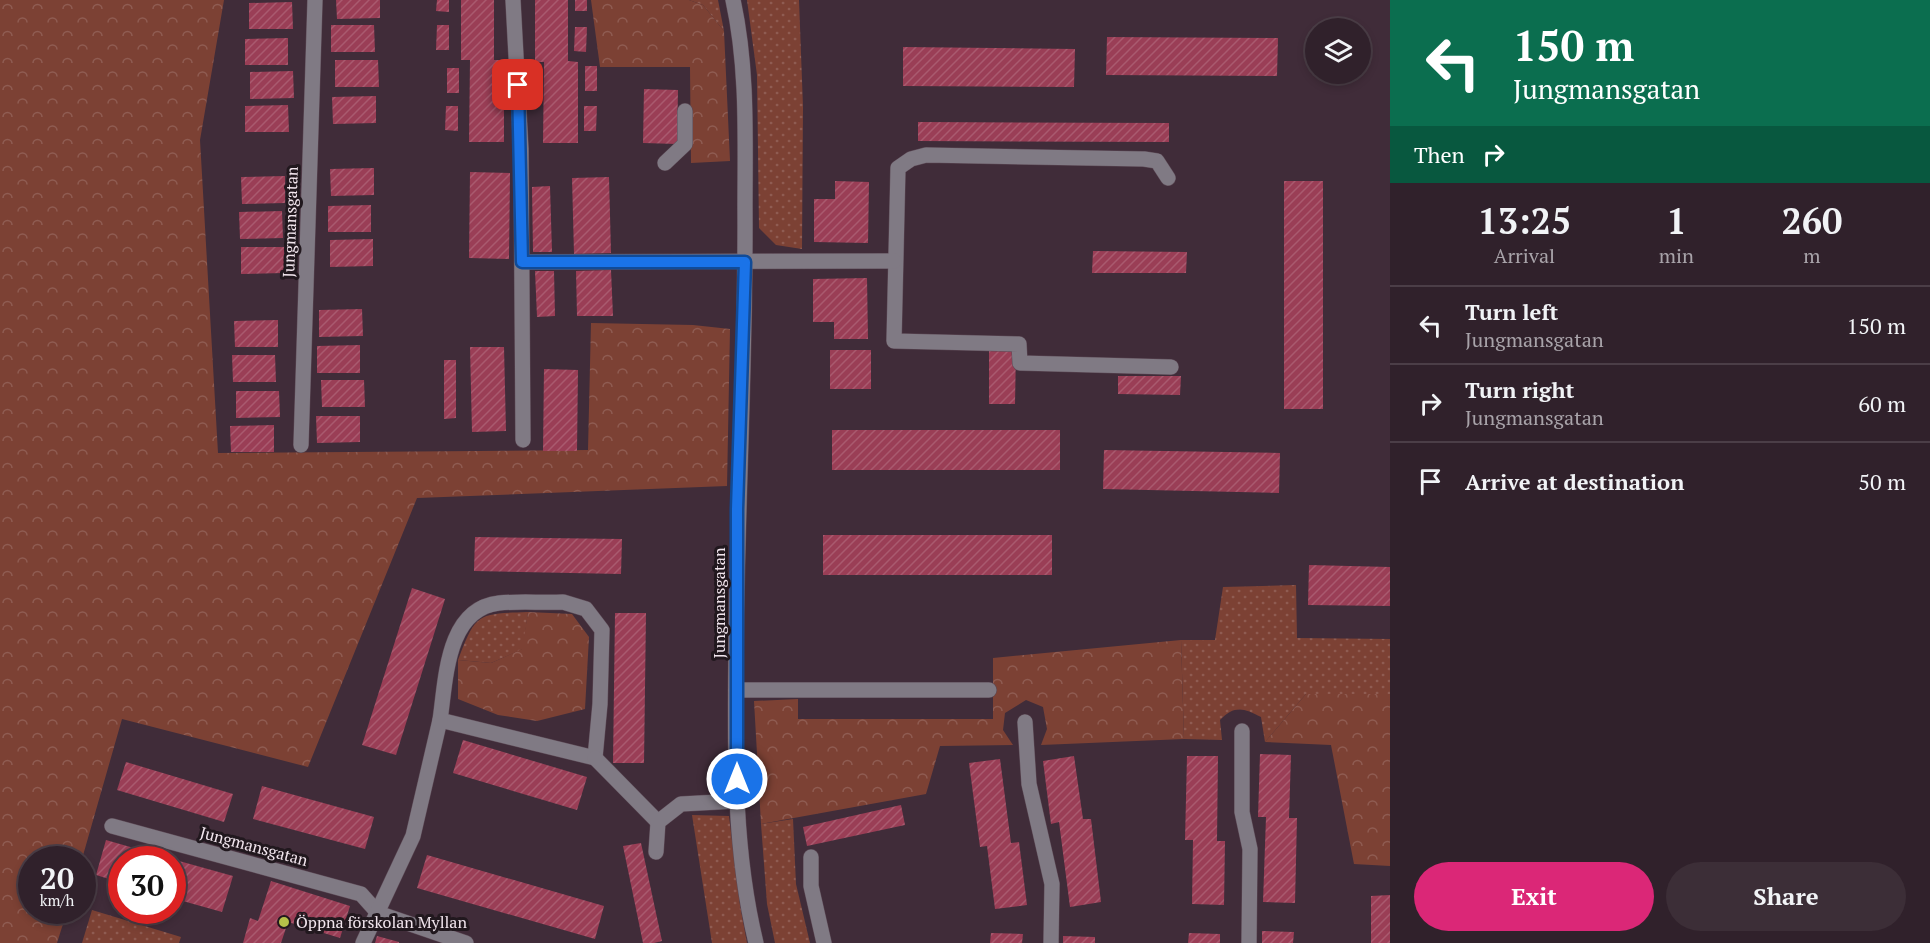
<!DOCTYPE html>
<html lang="en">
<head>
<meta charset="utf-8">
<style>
  body { margin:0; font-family:"PT Serif",serif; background:#3c2e37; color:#f1f3f6; height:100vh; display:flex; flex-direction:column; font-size:22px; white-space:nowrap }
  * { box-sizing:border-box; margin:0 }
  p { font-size:20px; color:#a8a3a9 }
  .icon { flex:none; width:33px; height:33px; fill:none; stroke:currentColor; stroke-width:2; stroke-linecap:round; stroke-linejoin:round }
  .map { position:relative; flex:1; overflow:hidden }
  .panel { display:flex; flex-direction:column; background:#30212b; width:540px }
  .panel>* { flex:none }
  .top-card { background:#0b6e4f; color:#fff; overflow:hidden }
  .tools { position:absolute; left:1305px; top:18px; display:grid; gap:12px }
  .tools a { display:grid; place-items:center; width:66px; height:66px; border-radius:50%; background:#30212b; box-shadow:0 3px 9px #0003,0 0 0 2px #4b3e47; font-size:30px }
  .speed { position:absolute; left:18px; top:846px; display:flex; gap:12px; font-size:30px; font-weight:700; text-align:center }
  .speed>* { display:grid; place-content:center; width:78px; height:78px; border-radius:50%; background:#30212b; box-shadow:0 3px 9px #0003,0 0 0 2px #4b3e47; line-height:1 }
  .speed small { font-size:15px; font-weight:400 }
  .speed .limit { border:9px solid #d22; background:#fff; color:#111 }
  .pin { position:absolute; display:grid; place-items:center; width:51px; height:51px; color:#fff; margin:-26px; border-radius:12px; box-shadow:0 3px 9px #0006 }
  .me { position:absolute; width:66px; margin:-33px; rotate:0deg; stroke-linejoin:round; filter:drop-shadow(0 0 4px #0008) }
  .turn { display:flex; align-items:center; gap:21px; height:126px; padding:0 24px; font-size:27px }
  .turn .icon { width:78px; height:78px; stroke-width:2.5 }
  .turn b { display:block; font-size:42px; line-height:51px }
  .then { display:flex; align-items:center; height:57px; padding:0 24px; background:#0003; gap:12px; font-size:22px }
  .eta { display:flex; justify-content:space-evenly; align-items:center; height:102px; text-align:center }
  .eta b { font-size:36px; font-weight:800; line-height:42px }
  .button { display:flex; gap:12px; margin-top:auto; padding:12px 24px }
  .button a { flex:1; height:69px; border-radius:36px; background:#db2777; color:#fff; font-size:24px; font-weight:800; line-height:69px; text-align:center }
  .button a+a { background:#3c2e37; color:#f1f3f6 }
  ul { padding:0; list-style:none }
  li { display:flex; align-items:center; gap:18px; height:78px; padding:0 24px; border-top:2px solid #4b3e47 }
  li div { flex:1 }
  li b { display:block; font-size:22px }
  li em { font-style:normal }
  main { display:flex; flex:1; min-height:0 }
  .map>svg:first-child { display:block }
  .green { fill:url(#green-dots) }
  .forest { fill:url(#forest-crowns) }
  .building { fill:url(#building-hatch) }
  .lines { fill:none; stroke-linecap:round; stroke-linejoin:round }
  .minor-casing { stroke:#5c4a56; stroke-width:16 }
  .minor { stroke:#807a84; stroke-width:15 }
  .route-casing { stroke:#114b97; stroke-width:15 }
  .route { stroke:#1a73e8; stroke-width:10 }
  .poi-dot { fill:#b6c149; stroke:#21181e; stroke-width:2 }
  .labels { text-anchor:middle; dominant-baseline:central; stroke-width:6; stroke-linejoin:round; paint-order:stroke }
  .street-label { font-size:16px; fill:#f2e6ee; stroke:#21181e }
  .poi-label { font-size:16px; fill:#f2e6ee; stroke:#21181e; text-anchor:start }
</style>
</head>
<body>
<main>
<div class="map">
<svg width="1390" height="943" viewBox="0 0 1390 943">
  <defs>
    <pattern id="green-dots" width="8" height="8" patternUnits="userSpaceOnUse" patternTransform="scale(1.5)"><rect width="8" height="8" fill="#7c4134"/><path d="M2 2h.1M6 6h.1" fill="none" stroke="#8f5c52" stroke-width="1.8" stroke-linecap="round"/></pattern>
    <pattern id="forest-crowns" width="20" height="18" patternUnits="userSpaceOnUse" patternTransform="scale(1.5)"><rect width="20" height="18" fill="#7c4134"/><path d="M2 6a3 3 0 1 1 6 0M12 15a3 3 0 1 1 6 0" fill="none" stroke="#8f5c52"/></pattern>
    <pattern id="building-hatch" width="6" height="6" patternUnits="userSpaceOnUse" patternTransform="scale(1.5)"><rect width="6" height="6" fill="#9a3e56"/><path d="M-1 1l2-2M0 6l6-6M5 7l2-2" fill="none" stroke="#a95a6f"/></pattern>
  </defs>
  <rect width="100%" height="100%" fill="#402c39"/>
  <!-- green -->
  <g class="green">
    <polygon points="689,0 718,0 724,31 703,5"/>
    <polygon points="747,0 799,0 803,107 802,249 776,245 759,228 757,75"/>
    <path d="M1296 585 1297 638 1390 639V694H1306L1265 742 1261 717C1244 708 1234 705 1220 720L1222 740 1184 739 1181 640H1215L1223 587Z"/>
    <path d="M528 612 523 649 491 663 458 660C476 612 478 614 528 612Z"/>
    <polygon points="692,815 729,816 740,905 747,943 712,943"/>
    <polygon points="793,819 796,884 810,943 775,943 767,904 761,824"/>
    <polygon points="92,910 181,937 179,943 82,943"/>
  </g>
  <!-- forest -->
  <g class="forest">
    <polygon points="0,0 224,0 200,140 218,453 588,450 591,323 693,325 730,329 727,486 417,498 308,767 122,719 82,859 32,860 32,910 67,911 57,943 0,943"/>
    <polygon points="591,0 689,0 703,5 724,31 730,161 691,163 690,67 600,67"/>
    <polygon points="528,612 572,614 589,637 585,709 537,721 498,715 458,699 458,660 491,663 522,649"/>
    <polygon points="1181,640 1184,739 1041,745 1047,729 1043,707 1026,700 1005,713 1003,730 1013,745 940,746 926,794 761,824 754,701 798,699 798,719 993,719 993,658"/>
    <polygon points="1306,694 1390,694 1390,866 1354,864 1331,745 1265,742"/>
  </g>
  <!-- building -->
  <g class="building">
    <polygon points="336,0 380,0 380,18 337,19"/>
    <polygon points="437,0 449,0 449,12 436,11"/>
    <polygon points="461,0 494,0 494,60 504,60 504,142 469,142 470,60 461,60"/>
    <polygon points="535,0 568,0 568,61 578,62 578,143 543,143 544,62 535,62"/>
    <rect x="575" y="0" width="12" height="11"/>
    <polygon points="292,2 293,29 249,29 249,3"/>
    <polygon points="331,25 374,25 375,52 331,52"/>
    <polygon points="437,25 449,25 449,50 436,50"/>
    <polygon points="575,27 587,27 586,52 574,51"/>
    <polygon points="1107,37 1278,38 1277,76 1106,75"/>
    <polygon points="288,38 288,65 245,65 245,39"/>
    <polygon points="903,47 1075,49 1074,87 903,86"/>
    <polygon points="335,60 378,60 379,87 335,87"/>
    <rect x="585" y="66" width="12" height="25"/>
    <rect x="447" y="68" width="12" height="25"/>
    <polygon points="293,71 294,98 250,99 250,72"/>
    <polygon points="644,89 678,90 677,144 643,143"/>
    <polygon points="376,96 376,123 333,124 332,97"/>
    <polygon points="288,105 289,132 245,132 245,106"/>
    <polygon points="446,106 458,106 458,131 445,130"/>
    <polygon points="584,106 597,106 596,131 584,131"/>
    <polygon points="918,122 1169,123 1169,142 918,141"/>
    <polygon points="374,168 374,195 331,196 330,169"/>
    <polygon points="470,172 510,173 509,259 469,258"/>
    <polygon points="285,176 285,203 242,204 241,177"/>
    <polygon points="609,177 611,253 574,254 572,178"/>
    <polygon points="835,181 869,182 868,243 814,242 814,199 835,199"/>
    <rect x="1284" y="181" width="39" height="228"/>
    <polygon points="550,186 552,252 533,252 532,187"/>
    <polygon points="371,205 371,232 328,232 328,206"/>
    <polygon points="282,211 283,238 240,239 239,212"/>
    <polygon points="373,239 373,266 330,267 330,240"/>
    <polygon points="241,247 284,247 284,273 241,274"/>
    <polygon points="1093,251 1187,252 1186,273 1092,273"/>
    <polygon points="611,270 613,316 577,316 576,271"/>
    <polygon points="535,271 554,271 555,316 537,317"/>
    <polygon points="867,278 868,339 834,339 834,322 813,322 813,279"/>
    <polygon points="362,309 363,336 319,337 319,310"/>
    <polygon points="278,320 278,347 235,347 234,321"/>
    <polygon points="360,345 360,373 317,373 317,346"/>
    <polygon points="470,347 504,347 506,431 472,432"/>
    <rect x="830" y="350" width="41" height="39"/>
    <polygon points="1016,350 1015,404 989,404 989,351"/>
    <polygon points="232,355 275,355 276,382 233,382"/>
    <polygon points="444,360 456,360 456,418 444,419"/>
    <polygon points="544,369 578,370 577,451 543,451"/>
    <polygon points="1118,376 1181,376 1180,395 1118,394"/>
    <polygon points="321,380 364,380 365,407 322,407"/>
    <polygon points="236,391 279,391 280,417 236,418"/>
    <polygon points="316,416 360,416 360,442 317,443"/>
    <polygon points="274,425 274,452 231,452 230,426"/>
    <rect x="832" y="430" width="228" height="40"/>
    <polygon points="1104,450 1280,453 1279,493 1103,489"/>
    <rect x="823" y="535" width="229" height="40"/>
    <polygon points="475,537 622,539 621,574 474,571"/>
    <polygon points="1309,565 1390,567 1390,606 1308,605"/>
    <polygon points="412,588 445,599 396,755 362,745"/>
    <polygon points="615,613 646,613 644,763 613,763"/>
    <polygon points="463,740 587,777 577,810 453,773"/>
    <polygon points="1260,754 1291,755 1289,818 1297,818 1295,903 1263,902 1266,817 1258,817"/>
    <polygon points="1074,756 1083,819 1091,819 1101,902 1070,907 1059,822 1051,824 1043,761"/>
    <polygon points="1187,756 1218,756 1217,841 1225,841 1224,905 1192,904 1193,840 1185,840"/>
    <polygon points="1000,759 1011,843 1019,842 1027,905 995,909 987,846 980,847 969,763"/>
    <polygon points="126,762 233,794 224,822 117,790"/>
    <polygon points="262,786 374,817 365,849 253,819"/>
    <polygon points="901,805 905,825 807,846 803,827"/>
    <polygon points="106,840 172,859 172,860 122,860 122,883 96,875"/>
    <polygon points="641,843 662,941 654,943 643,943 623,846"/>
    <polygon points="427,855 604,906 595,939 417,888"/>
    <polygon points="172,859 233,876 222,912 172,898"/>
    <polygon points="271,881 350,906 340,938 288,922 281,943 243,943 250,918 258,921"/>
    <polygon points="1390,895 1390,943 1371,943 1371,896"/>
    <polygon points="1262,931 1294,932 1293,943 1262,943"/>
    <polygon points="991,933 1023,934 1022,943 990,943"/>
    <polygon points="1189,933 1220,934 1220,943 1188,943"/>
    <polygon points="377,936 399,942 399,943 375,943"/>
    <polygon points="1063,936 1095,937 1095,943 1063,943"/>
  </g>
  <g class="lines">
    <!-- minor casing -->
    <g class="minor-casing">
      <g id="minor">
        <polyline points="513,0 521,149 523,440"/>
        <path d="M733 0C748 68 745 139 745 208 746 357 737 506 736 655 735 751 733 849 756 943"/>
        <polyline points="665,163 685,144 685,111"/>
        <polyline points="1168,178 1157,161 1144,159 926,155 911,159 898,168 894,341 1019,344 1020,363 1171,367"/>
        <polyline points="522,262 894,261"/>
        <polyline points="301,445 315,0"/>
        <path d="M563 602 586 609 602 630 600 704 595 758 440 720C446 680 446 609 499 603 520 601 542 603 563 602Z"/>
        <polyline points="736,690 989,690"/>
        <polyline points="1025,722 1029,784 1052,884 1051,943"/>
        <polyline points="1242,731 1242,812 1250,849 1249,943"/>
        <polyline points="595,758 658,822"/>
        <polyline points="112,826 361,894 378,913 466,943"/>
        <polyline points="656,852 658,822 681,804 737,801"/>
        <polyline points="811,857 811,886 824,943"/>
        <polyline points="363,943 413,836 440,720"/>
      </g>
    </g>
    <!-- minor -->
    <use href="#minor" class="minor"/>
  </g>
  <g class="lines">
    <!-- route casing -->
    <g class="route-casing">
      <polyline id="route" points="518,85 522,262 745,262 737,509 737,779"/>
    </g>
    <!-- route -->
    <use href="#route" class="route"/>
  </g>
  <!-- markers -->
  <circle class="poi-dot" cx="284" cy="922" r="6"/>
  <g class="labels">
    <!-- street labels -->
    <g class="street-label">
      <text transform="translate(290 222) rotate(-88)">Jungmansgatan</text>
      <text transform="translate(719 603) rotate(-90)">Jungmansgatan</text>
      <text transform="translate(254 846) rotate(15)">Jungmansgatan</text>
    </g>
    <!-- poi labels -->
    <g class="poi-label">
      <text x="296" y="922">Öppna förskolan Myllan</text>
    </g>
  </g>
</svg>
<div class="tools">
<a><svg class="icon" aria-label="layers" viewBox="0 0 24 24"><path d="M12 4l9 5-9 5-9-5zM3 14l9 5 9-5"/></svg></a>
</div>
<div class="speed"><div>20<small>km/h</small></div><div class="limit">30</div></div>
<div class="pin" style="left:518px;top:85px;background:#d93025"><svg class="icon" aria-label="arrive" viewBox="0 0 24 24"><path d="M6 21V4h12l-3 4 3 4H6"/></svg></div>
<svg class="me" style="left:737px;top:779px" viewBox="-20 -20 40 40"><circle r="17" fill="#1a73e8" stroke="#fff" stroke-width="3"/><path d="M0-11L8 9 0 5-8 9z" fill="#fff"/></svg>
</div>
<section class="panel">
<div class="top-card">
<div class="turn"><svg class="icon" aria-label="left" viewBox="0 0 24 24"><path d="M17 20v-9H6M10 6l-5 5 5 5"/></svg><div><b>150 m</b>Jungmansgatan</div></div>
<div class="then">Then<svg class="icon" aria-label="right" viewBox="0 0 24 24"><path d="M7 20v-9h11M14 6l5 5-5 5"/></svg></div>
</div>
<div class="eta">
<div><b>13:25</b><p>Arrival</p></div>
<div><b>1</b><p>min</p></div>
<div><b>260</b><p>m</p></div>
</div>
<ul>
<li><svg class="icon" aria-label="left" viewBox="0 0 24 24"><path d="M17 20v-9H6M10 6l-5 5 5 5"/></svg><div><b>Turn left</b><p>Jungmansgatan</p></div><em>150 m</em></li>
<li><svg class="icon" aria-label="right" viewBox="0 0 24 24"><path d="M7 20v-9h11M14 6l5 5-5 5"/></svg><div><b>Turn right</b><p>Jungmansgatan</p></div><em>60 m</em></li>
<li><svg class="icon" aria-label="arrive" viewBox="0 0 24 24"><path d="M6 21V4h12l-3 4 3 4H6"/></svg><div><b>Arrive at destination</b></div><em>50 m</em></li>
</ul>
<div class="button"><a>Exit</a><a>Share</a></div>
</section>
</main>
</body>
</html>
